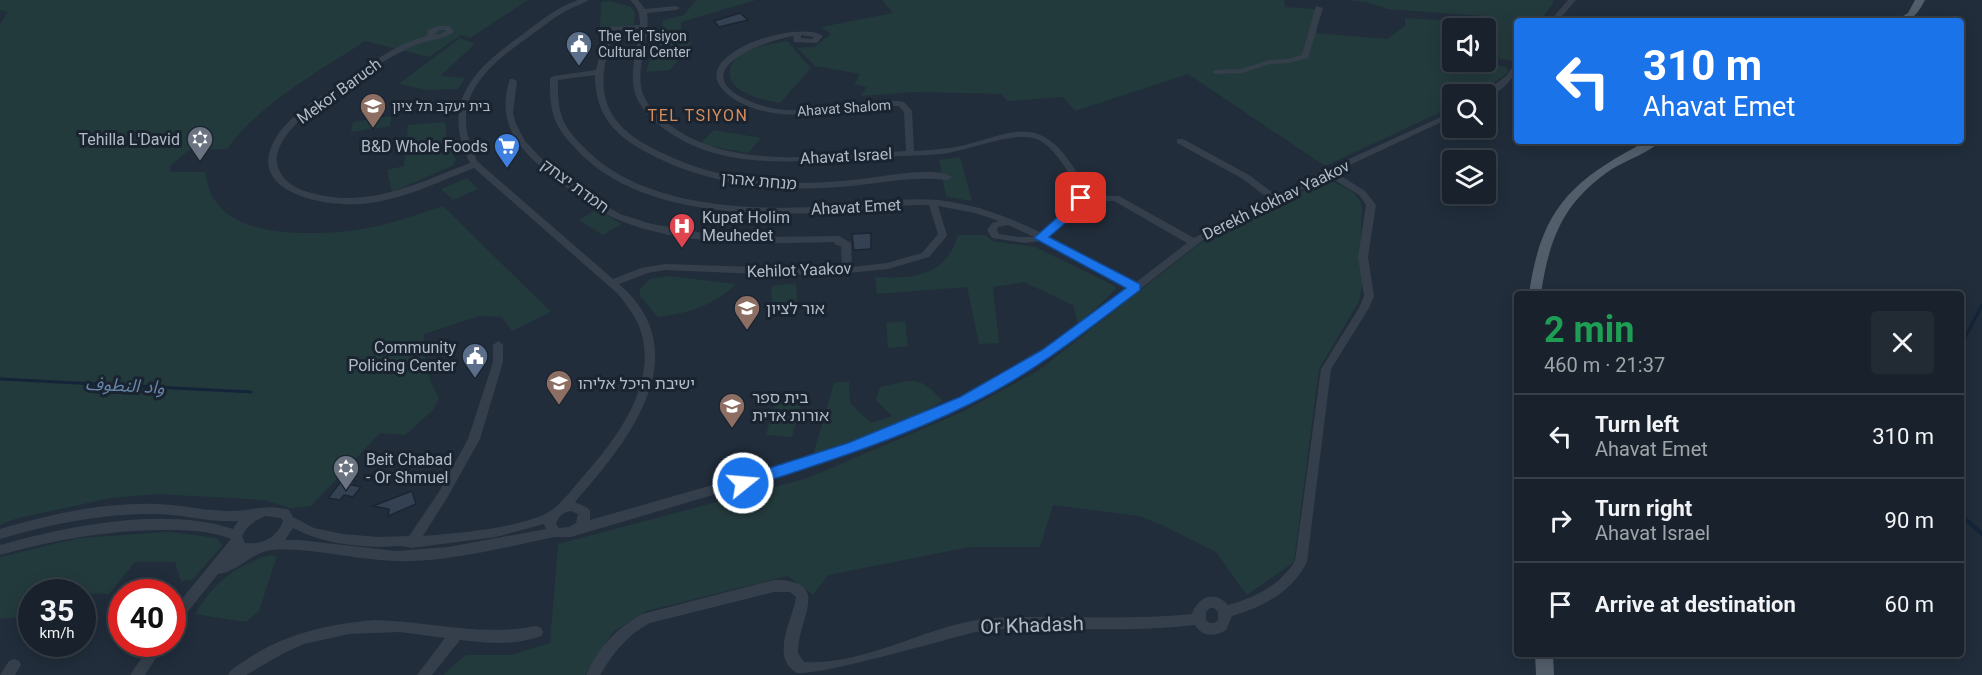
<!DOCTYPE html>
<html lang="en">
<head>
<meta charset="utf-8">
<style>
  body { margin:0; font-family:Roboto,"Noto Sans Arabic","Noto Sans Hebrew",sans-serif; background:#222a34; color:#f1f3f6; height:100vh; display:flex; flex-direction:column; font-size:22px; white-space:nowrap }
  * { box-sizing:border-box; margin:0 }
  p { font-size:20px; color:#9fa4a9 }
  .icon { flex:none; width:33px; height:33px; fill:none; stroke:currentColor; stroke-width:2; stroke-linecap:round; stroke-linejoin:round }
  .map { position:relative; flex:1; overflow:hidden }
  .details { position:absolute; left:1514px; top:291px; width:450px; height:366px; display:flex; flex-direction:column; background:#19222c; border-radius:6px; box-shadow:0 3px 15px #0003,0 0 0 2px #373f48 }
  .details>* { flex:none }
  .hud { position:absolute; left:1514px; top:18px; width:450px; height:126px; border-radius:6px; box-shadow:0 3px 15px #0003,0 0 0 2px #373f48; background:#1a73e8; color:#fff; overflow:hidden }
  .fabs { position:absolute; left:1442px; top:18px; display:grid; gap:12px }
  .fabs a { display:grid; place-items:center; width:54px; height:54px; border-radius:6px; background:#19222c; box-shadow:0 3px 15px #0003,0 0 0 2px #373f48; font-size:30px }
  .speed { position:absolute; left:18px; top:579px; display:flex; gap:12px; font-size:30px; font-weight:700; text-align:center }
  .speed>* { display:grid; place-content:center; width:78px; height:78px; border-radius:50%; background:#19222c; box-shadow:0 3px 15px #0003,0 0 0 2px #373f48; line-height:1 }
  .speed small { font-size:15px; font-weight:400 }
  .speed .limit { border:9px solid #d22; background:#fff; color:#111 }
  .pin { position:absolute; display:grid; place-items:center; width:51px; height:51px; color:#fff; margin:-26px; border-radius:12px; box-shadow:0 3px 9px #0006 }
  .me { position:absolute; width:66px; margin:-33px; rotate:73deg; stroke-linejoin:round; filter:drop-shadow(0 0 4px #0008) }
  .turn { display:flex; align-items:center; gap:21px; height:126px; padding:0 30px; font-size:27px }
  .turn .icon { width:78px; height:78px; stroke-width:2.5 }
  .turn b { display:block; font-size:42px; line-height:51px }
  .round { display:grid; place-items:center; flex:none; width:63px; height:63px; border-radius:6px; background:#222a34 }
  .summary { display:flex; align-items:center; justify-content:space-between; height:102px; padding:0 30px }
  h1 { font-size:36px; font-weight:700; line-height:45px; color:#1e9e55 }
  ul { padding:0; list-style:none }
  li { display:flex; align-items:center; gap:18px; height:84px; padding:0 30px; border-top:2px solid #373f48 }
  li div { flex:1 }
  li b { display:block; font-size:22px }
  li em { font-style:normal }
  .map>svg:first-child { display:block }
  .green { fill:#233a3c }
  .lines { fill:none; stroke-linecap:round; stroke-linejoin:round }
  .stream-far1 { stroke:#142539; stroke-width:3 }
  .stream { stroke:#142539; stroke-width:4 }
  .building { fill:#334152; stroke:#1c2632; stroke-width:1.5 }
  .minor { fill:#353f4b; fill-rule:evenodd }
  .major { fill:#535e6b; fill-rule:evenodd }
  .route { fill:#1a73e8; stroke:#114b97; stroke-width:1.5 }
  .labels { text-anchor:middle; dominant-baseline:central; stroke-width:6; stroke-linejoin:round; paint-order:stroke }
  .far-poi-label { font-size:14px; fill:#b0bac7; stroke:#1a2430; text-anchor:start }
  .far-street-label { font-size:14px; fill:#b0bac7; stroke:#1a2430 }
  .street-label { font-size:16px; fill:#b0bac7; stroke:#1a2430 }
  .far-quarter-label { font-size:16px; letter-spacing:1.5px; fill:#d78c5b; stroke:#1a2430 }
  .poi-label { font-size:16px; fill:#b0bac7; stroke:#1a2430; text-anchor:start }
  .water-label { font-size:18px; font-style:italic; fill:#6785a8; stroke:#1a2430 }
  .near-street-label { font-size:20px; fill:#b0bac7; stroke:#1a2430 }
</style>
</head>
<body>
<div class="map">
<svg width="1982" height="675" viewBox="0 0 1982 675">
  <rect width="100%" height="100%" fill="#212d3b"/>
  <!-- green -->
  <g class="green">
    <path d="M0 0H528L470 38 461 35 429 57 365 41C317 73 261 102 227 149L189 150 170 166V172H205C208 188 212 201 225 212 258 241 346 235 386 224 405 219 424 212 443 206L551 312 512 331 502 317 479 316 424 334C423 358 427 378 439 398L433 410 405 435 380 433 311 506 290 508 264 500 157 494 111 498 18 518 0 525V24L8 12 0 10Z"/>
    <polygon points="696,0 756,0 681,22 682,37 660,37 663,20 684,15"/>
    <polygon points="882,0 1284,0 1285,7 1315,9 1317,33 1387,39 1405,26 1405,18 1469,22 1468,28 1452,28 1452,62 1485,62 1506,67 1509,72 1478,94 1452,94 1452,107 1325,166 1188,74 1075,111 1063,97 1008,101 1001,94 916,92 860,96 867,87 854,84 860,74 815,66 797,48 814,47 831,34 821,27 893,13"/>
    <polygon points="1345,0 1553,0 1553,3 1540,21 1516,21 1516,55 1512,61 1485,55 1485,28 1479,28 1483,16 1387,9 1367,2"/>
    <polygon points="611,1 631,7 635,13 634,25 600,28 601,2"/>
    <polygon points="460,38 475,44 440,76 465,78 458,89 427,90 399,84"/>
    <polygon points="681,40 692,42 670,70 646,72 655,42"/>
    <path d="M787 41 811 68 780 103C764 100 726 93 730 69 731 63 736 58 741 54 754 46 772 44 787 41Z"/>
    <polygon points="391,116 390,126 351,132 353,122"/>
    <polygon points="445,122 447,144 456,160 452,166 392,192 387,170 404,166 408,125"/>
    <polygon points="714,130 761,138 748,153 700,144"/>
    <polygon points="960,157 972,201 946,197 939,160"/>
    <polygon points="467,178 478,189 453,200 441,189"/>
    <path d="M1329 180C1342 186 1357 191 1362 205L1360 257 1363 280 1359 301 1319 369 1294 562 1247 595 1216 552 1162 525 1139 516 1053 505 1040 547H970L828 575 813 595 788 576 646 611 613 632 585 675H443L466 655H511L550 643 558 544 808 478 962 412 1038 371 1203 241 1269 205Z"/>
    <polygon points="597,209 621,224 603,235 579,220"/>
    <path d="M958 235H986L992 241 1035 247 1115 286 1116 289 1078 325 1073 305 1024 282 993 287 999 343 979 344 967 287 877 294 875 277C912 279 946 277 958 235Z"/>
    <path d="M669 276 736 284C713 306 689 313 658 317L640 296V289L650 279Z"/>
    <polygon points="796,283 798,311 773,314 771,286"/>
    <polygon points="905,321 908,346 888,348 886,323"/>
    <path d="M849 381 850 403 871 423 892 416 876 400 880 387C915 380 917 374 943 401L913 418 813 455 834 383Z"/>
    <polygon points="775,402 801,404 792,437 766,435"/>
    <polygon points="169,532 217,538 222,546 192,580 181,581 175,562 135,562 109,594 32,592 31,616 0,619 0,557 79,538"/>
    <path d="M269 555 277 556 259 611 246 622 195 614C213 583 235 566 269 555Z"/>
  </g>
  <g class="lines">
    <!-- stream-far1 -->
    <g class="stream-far1">
      <polyline points="1960,347 1982,305"/>
      <polyline points="0,379 251,392"/>
    </g>
    <!-- stream -->
    <polyline class="stream" points="1960,514 1982,534"/>
  </g>
  <!-- building -->
  <g class="building">
    <polygon points="740,13 748,20 719,27 714,21"/>
    <polygon points="871,233 871,249 854,250 852,234"/>
    <polygon points="343,479 356,481 352,485 361,487 353,497 344,495 340,500 328,498"/>
    <polygon points="412,491 416,504 388,516 389,509 373,506"/>
  </g>
  <g class="lines">
    <!-- minor -->
    <g class="minor">
      <path d="M578 0H589C581 5 572 7 564 12 552 19 541 28 530 36 502 56 465 82 466 121 466 135 472 148 477 161L613 279 641 268 665 264 783 268H842L841 246 836 245 834 242C765 244 677 247 612 217 587 205 563 185 541 167 513 143 497 117 510 79H513L517 81 513 113 516 124 525 141 540 157 566 178 596 200 620 214 652 224 703 233 758 237 839 236 851 243 852 267 887 263 922 253 938 234 929 205C895 204 862 210 829 212 752 217 644 213 585 158 556 130 549 118 550 78L554 76 596 70 602 45 609 27 640 25C640 13 638 8 630 0H638L645 9 676 6 680 8 676 10 647 13C651 39 634 69 643 94 648 107 659 118 670 125 734 173 831 154 906 151L904 112 899 106C845 105 788 129 737 101 731 97 725 93 720 86 696 52 799 19 823 36L817 43 794 42 793 36C754 43 680 76 757 104 805 122 855 94 904 102L912 111 914 151C930 150 946 149 961 146 1004 136 1034 114 1067 158 1075 169 1083 181 1085 195L1119 196 1194 238 1269 199 1243 179 1177 143V139H1183L1249 175 1276 195 1325 170 1452 112V117L1335 172 1365 191 1376 205 1368 257 1374 296 1369 308 1331 369 1307 562C1292 592 1263 607 1232 616L1226 630C1215 637 1202 637 1195 625 1145 631 1095 629 1045 629 1018 629 990 627 964 635 933 643 822 675 797 673 769 658 793 619 796 597L790 592H774L650 623C627 635 613 653 600 675H586C598 648 616 628 642 614L774 580C834 580 797 619 798 653L804 662C865 665 918 630 977 620 1000 616 1023 617 1045 617 1094 617 1143 619 1192 614 1198 596 1215 590 1228 605 1255 598 1280 585 1295 561L1321 369 1359 308 1364 296 1358 257 1366 205 1359 195 1328 176 1203 240 1076 339 1026 373 969 404 821 463 571 537H555C505 547 446 563 396 561 354 560 313 547 272 550 252 552 236 573 218 574L177 625 172 627V611L231 539C211 531 189 530 168 530 110 529 55 540 0 555V545C67 526 166 506 233 529L238 521C210 523 183 514 155 514 102 513 51 524 0 539V529C51 514 104 502 158 504 182 505 206 511 231 511 251 511 269 503 289 510L293 517 314 528 343 534 379 537 409 536 439 492 468 439 493 362V345L498 341 503 345V362L480 439 447 498 423 536C458 533 517 529 549 512 563 503 575 485 587 472 618 436 657 384 641 332 637 318 627 305 617 293L474 168C438 182 400 201 361 204 326 207 246 193 274 141 289 114 319 98 343 82 370 64 396 44 427 36L428 30 438 26H450L454 32C446 38 438 38 429 41 420 43 411 46 403 51 385 59 370 71 353 82 334 95 314 107 298 122 286 134 271 153 279 170 285 183 298 190 312 193 368 209 418 183 470 163 439 102 475 68 523 34 540 21 557 7 578 0ZM640 29C637 49 629 73 635 93 639 107 651 119 663 128 721 172 797 161 865 158 891 156 917 156 942 154 967 151 1018 129 1039 140 1047 144 1054 152 1059 159 1068 170 1075 183 1076 197L1067 211 1042 233C1009 217 975 204 938 200 902 197 866 204 830 206 755 211 650 208 592 155 564 129 557 118 558 80L595 75C595 113 612 133 644 151 706 186 782 193 852 186 885 182 915 176 948 180L952 177C936 165 875 178 853 180 834 182 814 183 794 183 741 182 691 170 645 144 597 117 596 78 615 31ZM439 30H445L446 31 439 35 435 34ZM801 35 814 37 812 39 801 38ZM1084 201H1114L1187 243 1135 283 1049 237 1067 221ZM938 206 975 213 999 221 992 223 987 230 992 238 1024 243 1042 241 1128 288 1068 333 1018 367 961 398 814 456 590 520V511L588 508 575 502C627 443 700 354 619 284L648 273 665 270 783 275 838 274 888 269 929 257 946 237 947 235ZM1008 225 1034 237H1018L999 234 997 230 998 227ZM571 511 578 514 576 523 569 527 559 528 556 524C558 516 564 512 571 511ZM266 516 281 518 283 521C277 538 262 545 245 543L242 536C247 526 255 520 266 516ZM544 524 546 529 448 547 396 551 299 540H285L293 528C319 542 349 546 379 547 389 547 401 545 411 548L496 537ZM1210 608H1214L1218 612V620L1214 623H1210L1206 620V612Z"/>
      <polygon points="1568,0 1576,0 1558,21 1550,21"/>
      <polygon points="1316,6 1323,8 1308,58 1289,63 1270,64 1242,73 1216,74 1212,72 1216,70 1241,69 1269,60 1288,59 1302,55"/>
      <path d="M1513 66H1516C1516 80 1497 94 1485 99V94H1483L1507 75Z"/>
      <path d="M374 620C428 621 482 637 536 626L541 628 543 632 541 636C515 646 486 643 460 640L432 675H417L445 638 400 632 349 634 304 644 284 653 246 675H228C231 668 239 665 246 660 284 634 328 624 374 620Z"/>
      <polygon points="151,644 165,644 145,675 130,675"/>
      <polygon points="14,659 19,661 21,665 15,675 0,675 9,661"/>
    </g>
    <!-- major -->
    <g class="major">
      <path d="M1915 0H1925C1917 15 1913 21 1895 21L1908 13Z"/>
      <path d="M1647 141H1661C1648 153 1627 160 1612 169 1564 201 1549 238 1541 294H1529C1541 208 1572 180 1647 141Z"/>
      <polygon points="1535,654 1553,654 1554,675 1536,675"/>
    </g>
  </g>
  <!-- route -->
  <path class="route" d="M1081 195 1087 198 1078 212 1049 237 1140 284V290C1085 332 1032 374 970 404 898 440 820 464 743 489L738 487 736 483 738 478 848 443 960 397 1042 350 1126 288 1034 238 1069 207 1076 196Z"/>
  <!-- icons -->
  <defs>
    <g id="civic-pin" transform="scale(1.35)"><path d="M0 17L-7.5 6A9.5 9.5 0 1 1 7.5 6Z" fill="#5c6f8a" stroke="#1a2430"/><path d="M-.6-6.5H3V-4.5H.6V-3L4-1V1h2V6H-6V1h2V-1L-.6-3ZM-1.2 2.5V6h2.4V2.5Z" fill="#fff"/></g>
    <g id="school-pin" transform="scale(1.35)"><path d="M0 17L-7.5 6A9.5 9.5 0 1 1 7.5 6Z" fill="#8d6e63" stroke="#1a2430"/><path d="M0-5L7-2L0 1L-7-2ZM-4 1L0 2.5L4 1V4Q0 6-4 4Z" fill="#fff"/></g>
    <g id="synagogue-pin" transform="scale(1.35)"><path d="M0 17L-7.5 6A9.5 9.5 0 1 1 7.5 6Z" fill="#6b7280" stroke="#1a2430"/><path d="M0-6.5L5.6 3.2H-5.6ZM0 6.5L5.6-3.2H-5.6Z" fill="#fff"/></g>
    <g id="supermarket-pin" transform="scale(1.35)"><path d="M0 17L-7.5 6A9.5 9.5 0 1 1 7.5 6Z" fill="#3f7fe0" stroke="#1a2430"/><path d="M-6-5.5h2.5l.6 2H6L4.5 2H-2.5L-4.4-4H-6ZM-1.5 3.2a1.3 1.3 0 1 0 .1 0ZM3 3.2a1.3 1.3 0 1 0 .1 0Z" fill="#fff"/></g>
    <g id="hospital-pin" transform="scale(1.35)"><path d="M0 17L-7.5 6A9.5 9.5 0 1 1 7.5 6Z" fill="#e0444e" stroke="#1a2430"/><path d="M-5-5h3v3.5h4V-5h3V5h-3V1.5h-4V5h-3Z" fill="#fff"/></g>
    <g id="university-pin" transform="scale(1.35)"><path d="M0 17L-7.5 6A9.5 9.5 0 1 1 7.5 6Z" fill="#8d6e63" stroke="#1a2430"/><path d="M0-5L7-2L0 1L-7-2ZM-4 1L0 2.5L4 1V4Q0 6-4 4Z" fill="#fff"/></g>
  </defs>
  <g fill-rule="evenodd">
    <use href="#civic-pin" x="579" y="44"/>
    <use href="#school-pin" x="373" y="106"/>
    <use href="#synagogue-pin" x="200" y="139"/>
    <use href="#supermarket-pin" x="507" y="146"/>
    <use href="#hospital-pin" x="682" y="226"/>
    <use href="#school-pin" x="747" y="308"/>
    <use href="#civic-pin" x="475" y="356"/>
    <use href="#university-pin" x="559" y="383"/>
    <use href="#school-pin" x="732" y="406"/>
    <use href="#synagogue-pin" x="346" y="468"/>
  </g>
  <g class="labels">
    <!-- far-poi labels -->
    <g class="far-poi-label">
      <text x="598" y="36">The Tel Tsiyon<tspan x="598" dy="16">Cultural Center</tspan></text>
      <text x="392" y="106">בית יעקב תל ציון</text>
    </g>
    <!-- far-street labels -->
    <g class="far-street-label">
      <text transform="translate(844 108) rotate(-4)">Ahavat Shalom</text>
    </g>
    <!-- street labels -->
    <g class="street-label">
      <text transform="translate(339 91) rotate(-36)">Mekor Baruch</text>
      <text transform="translate(846 156) rotate(-3)">Ahavat Israel</text>
      <text transform="translate(759 181) rotate(5)">מנחת אהרן</text>
      <text transform="translate(575 186) rotate(36)">חמדת יצחק</text>
      <text transform="translate(1276 200) rotate(-26)">Derekh Kokhav Yaakov</text>
      <text transform="translate(856 207) rotate(-3)">Ahavat Emet</text>
      <text transform="translate(799 270) rotate(-2)">Kehilot Yaakov</text>
    </g>
    <!-- far-quarter labels -->
    <g class="far-quarter-label">
      <text x="698" y="115">TEL TSIYON</text>
    </g>
    <!-- poi labels -->
    <g class="poi-label">
      <text x="180" y="139" text-anchor="end">Tehilla L'David</text>
      <text x="488" y="146" text-anchor="end">B&amp;D Whole Foods</text>
      <text x="702" y="217">Kupat Holim<tspan x="702" dy="18">Meuhedet</tspan></text>
      <text x="766" y="308">אור לציון</text>
      <text x="456" y="347" text-anchor="end">Community<tspan x="456" dy="18">Policing Center</tspan></text>
      <text x="578" y="383">ישיבת היכל אליהו</text>
      <text x="752" y="397">בית ספר<tspan x="752" dy="18">אורות אדית</tspan></text>
      <text x="366" y="459">Beit Chabad<tspan x="366" dy="18">- Or Shmuel</tspan></text>
    </g>
    <!-- water labels -->
    <g class="water-label">
      <text transform="translate(125 385) rotate(3)">واد النطوف</text>
    </g>
    <!-- near-street labels -->
    <g class="near-street-label">
      <text transform="translate(1032 625) rotate(-2)">Or Khadash</text>
    </g>
  </g>
</svg>
<div class="fabs">
<a><svg class="icon" aria-label="sound" viewBox="0 0 24 24"><path d="M4 9h4l5-4v14l-5-4H4zM17 9q2 3 0 6"/></svg></a>
<a><svg class="icon" aria-label="search" viewBox="0 0 24 24"><circle cx="10" cy="10" r="6"/><path d="M15 15l6 6"/></svg></a>
<a><svg class="icon" aria-label="layers" viewBox="0 0 24 24"><path d="M12 4l9 5-9 5-9-5zM3 14l9 5 9-5"/></svg></a>
</div>
<div class="speed"><div>35<small>km/h</small></div><div class="limit">40</div></div>
<div class="pin" style="left:1081px;top:198px;background:#d93025"><svg class="icon" aria-label="arrive" viewBox="0 0 24 24"><path d="M6 21V4h12l-3 4 3 4H6"/></svg></div>
<svg class="me" style="left:743px;top:483px" viewBox="-20 -20 40 40"><circle r="17" fill="#1a73e8" stroke="#fff" stroke-width="3"/><path d="M0-11L8 9 0 5-8 9z" fill="#fff"/></svg>
<div class="hud">
<div class="turn"><svg class="icon" aria-label="left" viewBox="0 0 24 24"><path d="M17 20v-9H6M10 6l-5 5 5 5"/></svg><div><b>310 m</b>Ahavat Emet</div></div>
</div>
<section class="details">
<div class="summary"><div><h1>2 min</h1><p>460 m · 21:37</p></div><a class="round"><svg class="icon" aria-label="close" viewBox="0 0 24 24"><path d="M6 6l12 12M18 6L6 18"/></svg></a></div>
<ul>
<li><svg class="icon" aria-label="left" viewBox="0 0 24 24"><path d="M17 20v-9H6M10 6l-5 5 5 5"/></svg><div><b>Turn left</b><p>Ahavat Emet</p></div><em>310 m</em></li>
<li><svg class="icon" aria-label="right" viewBox="0 0 24 24"><path d="M7 20v-9h11M14 6l5 5-5 5"/></svg><div><b>Turn right</b><p>Ahavat Israel</p></div><em>90 m</em></li>
<li><svg class="icon" aria-label="arrive" viewBox="0 0 24 24"><path d="M6 21V4h12l-3 4 3 4H6"/></svg><div><b>Arrive at destination</b></div><em>60 m</em></li>
</ul>
</section>
</div>
</body>
</html>
